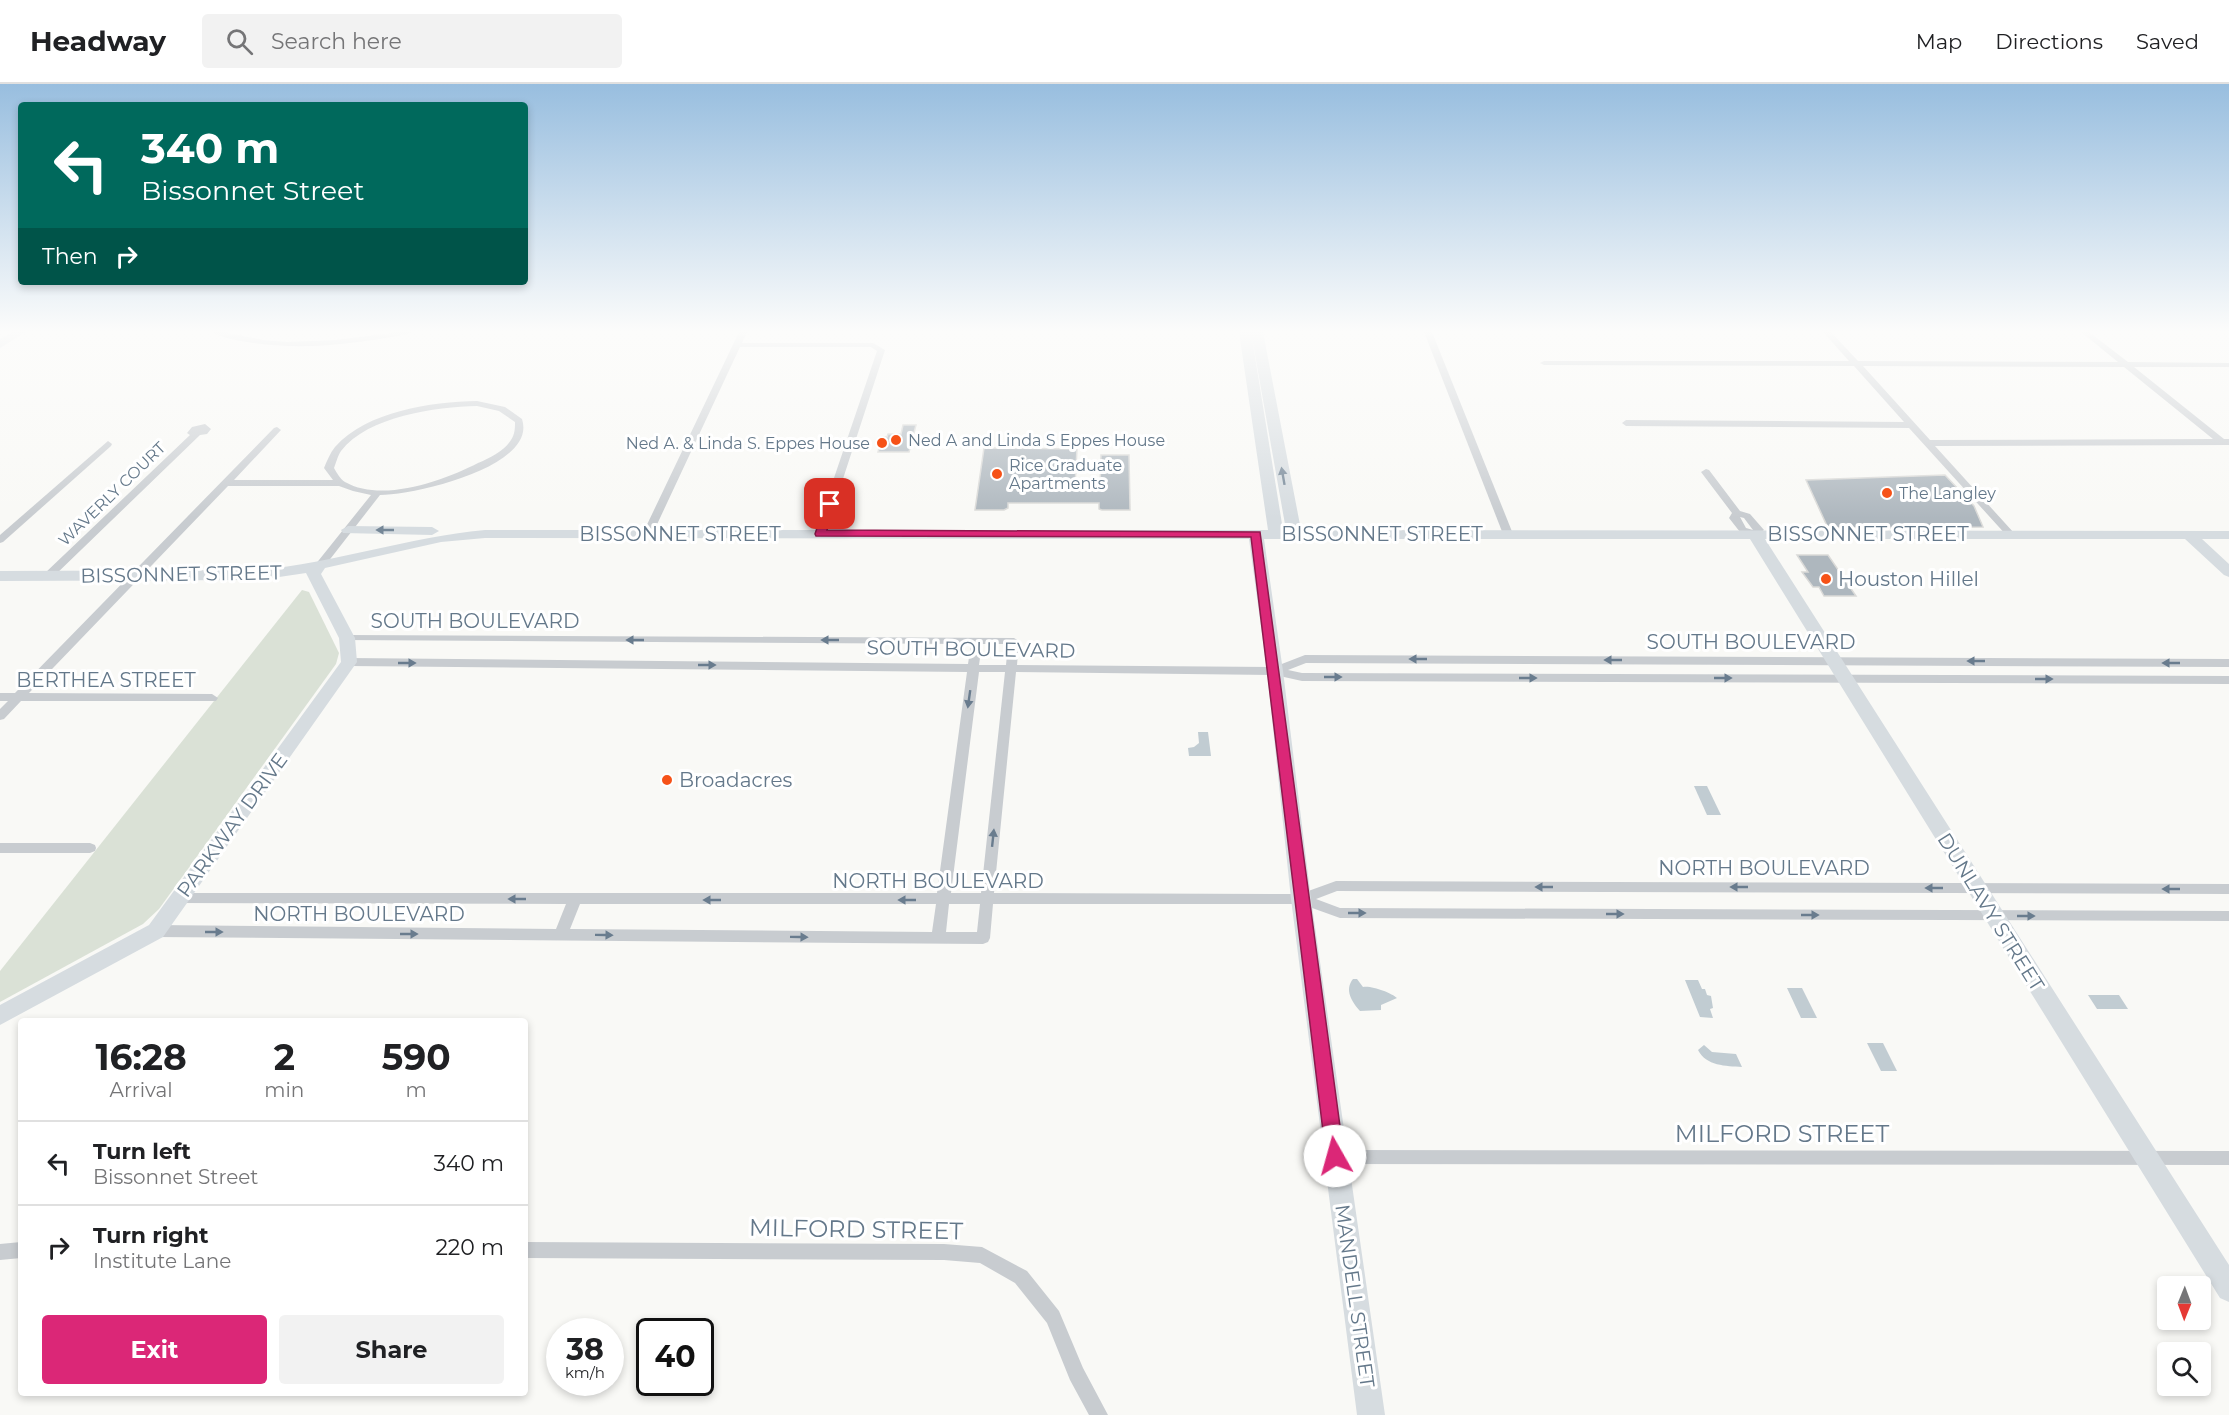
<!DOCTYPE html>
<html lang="en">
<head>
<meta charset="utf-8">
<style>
  body { margin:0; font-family:Montserrat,sans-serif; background:#f2f2f2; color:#202124; height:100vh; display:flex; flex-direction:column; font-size:22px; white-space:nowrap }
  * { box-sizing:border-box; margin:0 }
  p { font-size:20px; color:#757577 }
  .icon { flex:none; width:33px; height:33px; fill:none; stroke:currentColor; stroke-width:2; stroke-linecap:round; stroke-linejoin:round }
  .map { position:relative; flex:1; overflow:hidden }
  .sheet { position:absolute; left:18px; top:934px; width:510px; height:378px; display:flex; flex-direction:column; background:#fff; border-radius:6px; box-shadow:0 3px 9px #0003 }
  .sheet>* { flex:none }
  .guide { position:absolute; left:18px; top:18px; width:510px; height:183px; border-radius:6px; box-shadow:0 3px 9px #0003; background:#00695c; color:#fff; overflow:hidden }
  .needle { width:39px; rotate:181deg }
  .buttons { position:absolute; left:2157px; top:1192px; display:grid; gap:12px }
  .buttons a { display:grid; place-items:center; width:54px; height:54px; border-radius:6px; background:#fff; box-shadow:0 3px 9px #0003; font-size:30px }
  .speed { position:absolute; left:546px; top:1234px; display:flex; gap:12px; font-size:30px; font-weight:700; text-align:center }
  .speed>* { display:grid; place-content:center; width:78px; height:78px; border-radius:50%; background:#fff; box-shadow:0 3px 9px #0003; line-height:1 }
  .speed small { font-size:15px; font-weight:400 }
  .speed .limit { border:3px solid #111; border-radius:9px; background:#fff; color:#111 }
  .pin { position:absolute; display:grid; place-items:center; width:51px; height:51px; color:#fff; margin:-26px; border-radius:12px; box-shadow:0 3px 9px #0006 }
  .me { position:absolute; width:66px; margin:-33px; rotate:353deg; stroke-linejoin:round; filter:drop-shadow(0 0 4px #0008) }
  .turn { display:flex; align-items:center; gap:21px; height:126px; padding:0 24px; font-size:27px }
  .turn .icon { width:78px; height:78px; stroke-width:2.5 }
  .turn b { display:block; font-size:42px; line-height:51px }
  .then { display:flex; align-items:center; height:57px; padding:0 24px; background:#0003; gap:12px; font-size:22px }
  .eta { display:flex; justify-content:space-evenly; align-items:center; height:102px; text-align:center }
  .eta b { font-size:36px; font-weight:700; line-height:42px }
  .button { display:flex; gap:12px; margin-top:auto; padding:12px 24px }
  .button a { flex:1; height:69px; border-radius:6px; background:#db2777; color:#fff; font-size:24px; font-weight:700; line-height:69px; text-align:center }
  .button a+a { background:#f2f2f2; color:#202124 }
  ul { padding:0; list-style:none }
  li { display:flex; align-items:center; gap:18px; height:84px; padding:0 24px; border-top:2px solid #e0e0e0 }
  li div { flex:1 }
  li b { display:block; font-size:22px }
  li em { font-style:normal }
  header { display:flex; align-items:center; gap:36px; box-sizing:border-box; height:84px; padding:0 30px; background:#fff; border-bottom:2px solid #e0e0e0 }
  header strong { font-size:28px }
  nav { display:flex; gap:33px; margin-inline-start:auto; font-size:21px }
  .search { width:420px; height:54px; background:#f2f2f2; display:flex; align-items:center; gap:15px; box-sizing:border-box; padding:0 21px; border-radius:6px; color:#757577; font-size:22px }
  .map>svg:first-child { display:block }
  .green { fill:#dae1d6 }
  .water { fill:#c1ccd2 }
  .building { fill:#aeb7be; stroke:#dadad8; stroke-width:1.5 }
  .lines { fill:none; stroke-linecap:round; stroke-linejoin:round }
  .street { fill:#c8ccd0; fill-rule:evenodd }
  .secondary { fill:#d6dce0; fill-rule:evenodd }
  .primary { fill:#d6dce0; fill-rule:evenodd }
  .oneway { fill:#758797 }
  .oneway2 { fill:#697c8e }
  .route { fill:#db2777; stroke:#8e194d; stroke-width:1.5 }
  .poi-dot { fill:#f65218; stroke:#fff; stroke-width:2 }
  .labels { text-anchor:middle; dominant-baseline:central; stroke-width:6; stroke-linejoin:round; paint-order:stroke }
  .far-poi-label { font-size:16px; fill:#64788a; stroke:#fff; text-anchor:start }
  .far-street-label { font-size:16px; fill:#64788a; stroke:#fff }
  .street-label { font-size:20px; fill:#64788a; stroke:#fff }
  .poi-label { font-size:20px; fill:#64788a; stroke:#fff; text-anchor:start }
  .near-street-label { font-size:24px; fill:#64788a; stroke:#fff }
</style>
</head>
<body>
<header>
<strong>Headway</strong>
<div class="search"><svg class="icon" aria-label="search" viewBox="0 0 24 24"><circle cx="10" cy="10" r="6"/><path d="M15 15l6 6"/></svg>Search here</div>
<nav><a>Map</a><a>Directions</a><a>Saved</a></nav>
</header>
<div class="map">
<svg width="2229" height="1331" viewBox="0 0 2229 1331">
  <rect width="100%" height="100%" fill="#f9f9f6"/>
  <!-- green -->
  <polygon class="green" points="302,506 309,508 339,569 336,580 159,825 143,840 0,918 0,887"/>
  <!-- water -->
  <g class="water">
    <polygon points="1198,648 1208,648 1211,672 1189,672 1188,664 1194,663 1199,659"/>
    <polygon points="1694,702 1707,702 1721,731 1707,731"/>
    <path d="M1353 895H1357L1363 903C1371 901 1392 909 1397 914L1381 921V926L1360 927C1352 918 1344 906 1353 895Z"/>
    <polygon points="1685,896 1698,896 1702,905 1705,905 1707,911 1711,912 1713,924 1710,925 1713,934 1700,933"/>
    <polygon points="1787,904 1802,904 1817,934 1801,934"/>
    <polygon points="2088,911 2119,911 2128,925 2097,925"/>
    <polygon points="1867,959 1883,959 1897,987 1881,987"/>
    <path d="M1704 961 1712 968 1736 970 1742 983C1726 982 1706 982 1698 966Z"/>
  </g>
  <!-- building -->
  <g class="building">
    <polygon points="903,341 916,341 909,368 878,368 882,353 887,353 888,350 901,350"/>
    <polygon points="984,364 1077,365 1075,402 1100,402 1101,371 1129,371 1130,426 1102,426 1099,425 1099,419 1008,419 1008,424 1004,426 975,426"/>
    <polygon points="1945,391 1974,422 1983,443 1828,444 1806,396"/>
    <polygon points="1797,471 1828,471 1856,512 1824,512 1819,503 1813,503 1802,488 1808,488"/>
  </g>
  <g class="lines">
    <!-- street -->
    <g class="street">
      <path d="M212 248H223L263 256 287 258 336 256 398 248H412L408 250C355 260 301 267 247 258 236 256 221 254 212 248Z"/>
      <polygon points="739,248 747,248 742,259 873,259 885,266 825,450 820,453 815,450 877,267 871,263 740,263 653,449 648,452 645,451 643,449"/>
      <polygon points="1424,248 1432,248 1513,450 1511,452 1505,452 1503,450"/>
      <path d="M1823 248H1831L1858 277 2118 278 2081 248H2089L2128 278 2229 279V283H2134L2224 355H2229V361L1935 362 2014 449 2016 451 2011 454 2008 453 1909 344 1626 342 1622 339 1626 336 1904 338 1854 282 1544 281 1540 279 1544 277H1849ZM1863 282 2124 283 2213 355 1930 356Z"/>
      <path d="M477 317 505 323 522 335C538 383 413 411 380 411L324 483H316L315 481 371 411 353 407 339 402H228L29 609 212 610 218 614 216 617H21L4 635 0 636V625L8 617H0V609H15L274 344 277 343 281 346 234 396H333L324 384C327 377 330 369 335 363 367 327 431 318 477 317ZM477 322 499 327 515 338C515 344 515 350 511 356 504 367 490 374 478 379 443 397 382 419 345 398 340 395 337 389 334 384 336 379 338 371 341 367 368 332 436 323 477 322Z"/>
      <polygon points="205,340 211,345 207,350 200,351 52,494 44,494 43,492 44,490 190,351 187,349 192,343"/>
      <polygon points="108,357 112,360 111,362 3,458 0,459 0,451"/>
      <path d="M1706 385 1709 386 1740 427 1750 430 1764 446 1754 453 1740 448 1729 434 1732 429 1701 388ZM1740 433 1744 434 1753 446 1746 444Z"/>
      <path d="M347 551 1014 554 1019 557 1017 581 1274 583 1305 571 2229 575V583L1306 579 1288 586 1302 589 2229 592V600L1302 597 1275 591 1016 588 994 809 1300 810 1336 797 2229 800V810L1337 807 1316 815 1340 824 2229 827V837L1340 834 1301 820H993L990 854 988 858 983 860 156 853 151 851 149 847 151 843 156 841 556 845 566 820 179 819 174 818 172 814 174 810 179 809H937L967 588 349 582 343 578 349 574 968 580 971 560 343 556 342 554 343 552ZM982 560H1008L1006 581H979ZM979 588H1005L981 809H951ZM580 820H936L932 848 570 845ZM949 820H980L977 848H946Z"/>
      <polygon points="0,759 90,759 95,761 96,764 95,767 90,769 0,769"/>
      <polygon points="1335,1066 2229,1067 2229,1081 1335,1080 1329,1078 1327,1073 1329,1068"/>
      <polygon points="21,1158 21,1174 0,1176 0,1160"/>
      <polygon points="525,1158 944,1160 982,1163 1027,1187 1059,1227 1083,1284 1108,1331 1089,1331 1070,1296 1047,1239 1015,1199 980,1179 944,1176 525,1174"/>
    </g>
    <!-- secondary -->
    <g class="secondary">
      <path d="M1239 248H1251L1283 446H1286L1251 248H1263L1301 446 2229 447V455H2202L2229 480V493L2224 491 2185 455H1765L2229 1181V1218L2220 1214 1750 455H1264L1283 587 1311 815 1385 1331H1357L1291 815 1267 587 1249 455 485 454 441 458 325 484 321 490 355 554 357 578 163 853 0 941V921L149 841 341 578 339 554 306 489 259 496 0 497V487L259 486C335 479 408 453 485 446H1268Z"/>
      <polygon points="348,442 432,443 439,447 432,451 343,449 341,446"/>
    </g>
    <!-- primary -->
    <polygon class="primary" points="12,248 26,248 0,264 0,255"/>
  </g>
  <!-- one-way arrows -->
  <defs><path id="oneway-solid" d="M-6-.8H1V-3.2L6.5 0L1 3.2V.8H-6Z" transform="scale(1.5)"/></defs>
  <g class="oneway">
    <use href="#oneway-solid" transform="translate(1283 392) rotate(-100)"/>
    <use href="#oneway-solid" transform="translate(385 446) rotate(-180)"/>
  </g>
  <g class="oneway2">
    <use href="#oneway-solid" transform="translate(635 556) rotate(-180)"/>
    <use href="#oneway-solid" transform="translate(830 556) rotate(-180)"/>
    <use href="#oneway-solid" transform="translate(1418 575) rotate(-180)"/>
    <use href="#oneway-solid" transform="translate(1613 576) rotate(-180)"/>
    <use href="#oneway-solid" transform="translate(1976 577) rotate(-180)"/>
    <use href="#oneway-solid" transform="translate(407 579)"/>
    <use href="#oneway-solid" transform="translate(2171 579) rotate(-180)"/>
    <use href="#oneway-solid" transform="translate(707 581)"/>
    <use href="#oneway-solid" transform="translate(1333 593)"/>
    <use href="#oneway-solid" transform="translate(1528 594)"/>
    <use href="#oneway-solid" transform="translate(1723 594)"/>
    <use href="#oneway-solid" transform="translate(2044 595)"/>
    <use href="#oneway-solid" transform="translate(969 615) rotate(98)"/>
    <use href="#oneway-solid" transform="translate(993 754) rotate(-84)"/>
    <use href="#oneway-solid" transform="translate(1544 803) rotate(-180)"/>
    <use href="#oneway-solid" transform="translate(1739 803) rotate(-180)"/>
    <use href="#oneway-solid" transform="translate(1934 804) rotate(-180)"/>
    <use href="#oneway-solid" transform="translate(2171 805) rotate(-180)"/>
    <use href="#oneway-solid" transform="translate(517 815) rotate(-180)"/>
    <use href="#oneway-solid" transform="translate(712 816) rotate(-180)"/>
    <use href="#oneway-solid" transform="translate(907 816) rotate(-180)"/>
    <use href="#oneway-solid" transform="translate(1357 829)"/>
    <use href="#oneway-solid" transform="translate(1615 830)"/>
    <use href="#oneway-solid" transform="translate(1810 831)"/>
    <use href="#oneway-solid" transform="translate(2026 832)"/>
    <use href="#oneway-solid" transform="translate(214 848)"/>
    <use href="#oneway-solid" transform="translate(409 850)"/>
    <use href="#oneway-solid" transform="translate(604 851) rotate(1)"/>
    <use href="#oneway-solid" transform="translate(799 853) rotate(1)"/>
  </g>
  <!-- sky -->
  <linearGradient id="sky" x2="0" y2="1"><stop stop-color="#98bedf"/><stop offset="0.57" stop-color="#fcfcfb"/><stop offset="1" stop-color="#fcfcfb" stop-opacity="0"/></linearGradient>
  <rect width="2229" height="434" fill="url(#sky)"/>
  <!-- route -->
  <polygon class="route" points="830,417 836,420 827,446 1260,448 1344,1072 1342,1079 1335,1081 1329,1079 1326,1072 1251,453 816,452 815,450 825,420"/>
  <!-- markers -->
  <g class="poi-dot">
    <circle cx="896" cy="356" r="6"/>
    <circle cx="882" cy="359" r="6"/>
    <circle cx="997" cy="390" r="6"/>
    <circle cx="1887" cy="409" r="6"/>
    <circle cx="1826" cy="495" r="6"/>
    <circle cx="667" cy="696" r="6"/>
  </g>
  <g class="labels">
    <!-- far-poi labels -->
    <g class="far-poi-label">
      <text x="908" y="356">Ned A and Linda S Eppes House</text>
      <text x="870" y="359" text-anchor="end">Ned A. &amp; Linda S. Eppes House</text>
      <text x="1009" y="381">Rice Graduate<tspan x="1009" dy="18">Apartments</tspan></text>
      <text x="1899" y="409">The Langley</text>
    </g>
    <!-- far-street labels -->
    <g class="far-street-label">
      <text transform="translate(112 410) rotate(-44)">WAVERLY COURT</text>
    </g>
    <!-- street labels -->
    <g class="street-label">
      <text x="680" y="450">BISSONNET STREET</text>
      <text x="1382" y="450">BISSONNET STREET</text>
      <text x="1868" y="450">BISSONNET STREET</text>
      <text transform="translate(181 490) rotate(-1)">BISSONNET STREET</text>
      <text x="475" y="537">SOUTH BOULEVARD</text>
      <text x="1751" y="558">SOUTH BOULEVARD</text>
      <text transform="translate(971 565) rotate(1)">SOUTH BOULEVARD</text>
      <text x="106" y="596">BERTHEA STREET</text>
      <text transform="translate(232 741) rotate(-54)">PARKWAY DRIVE</text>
      <text x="1764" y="784">NORTH BOULEVARD</text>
      <text x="938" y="797">NORTH BOULEVARD</text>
      <text transform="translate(1991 828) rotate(58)">DUNLAVY STREET</text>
      <text x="359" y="830">NORTH BOULEVARD</text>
      <text transform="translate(1355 1212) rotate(82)">MANDELL STREET</text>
    </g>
    <!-- poi labels -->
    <g class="poi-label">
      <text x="1838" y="495">Houston Hillel</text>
      <text x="679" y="696">Broadacres</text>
    </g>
    <!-- near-street labels -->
    <g class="near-street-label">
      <text x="1782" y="1049">MILFORD STREET</text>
      <text transform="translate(856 1145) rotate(1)">MILFORD STREET</text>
    </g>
  </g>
</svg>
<div class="buttons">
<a><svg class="needle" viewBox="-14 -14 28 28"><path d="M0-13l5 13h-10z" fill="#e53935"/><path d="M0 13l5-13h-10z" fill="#757577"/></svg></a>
<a><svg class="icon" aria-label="search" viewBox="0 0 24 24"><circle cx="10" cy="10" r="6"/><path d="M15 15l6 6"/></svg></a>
</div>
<div class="speed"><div>38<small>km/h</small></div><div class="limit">40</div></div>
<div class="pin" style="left:830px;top:420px;background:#d93025"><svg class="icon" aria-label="arrive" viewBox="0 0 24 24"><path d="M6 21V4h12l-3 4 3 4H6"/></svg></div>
<svg class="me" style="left:1335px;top:1072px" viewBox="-20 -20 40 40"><circle r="19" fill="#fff"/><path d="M0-13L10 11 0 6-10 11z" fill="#db2777"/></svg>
<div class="guide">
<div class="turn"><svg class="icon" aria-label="left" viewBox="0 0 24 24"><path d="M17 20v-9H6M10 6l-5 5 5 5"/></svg><div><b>340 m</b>Bissonnet Street</div></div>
<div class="then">Then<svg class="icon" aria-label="right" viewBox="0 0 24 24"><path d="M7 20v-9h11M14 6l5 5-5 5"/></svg></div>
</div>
<section class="sheet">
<div class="eta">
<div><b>16:28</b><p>Arrival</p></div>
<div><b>2</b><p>min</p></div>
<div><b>590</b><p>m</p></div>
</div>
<ul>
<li><svg class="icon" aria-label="left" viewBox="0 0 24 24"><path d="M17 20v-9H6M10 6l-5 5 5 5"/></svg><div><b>Turn left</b><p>Bissonnet Street</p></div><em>340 m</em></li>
<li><svg class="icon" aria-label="right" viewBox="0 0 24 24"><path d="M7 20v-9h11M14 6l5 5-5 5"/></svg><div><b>Turn right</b><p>Institute Lane</p></div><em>220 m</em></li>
</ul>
<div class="button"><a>Exit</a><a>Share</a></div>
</section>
</div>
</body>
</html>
